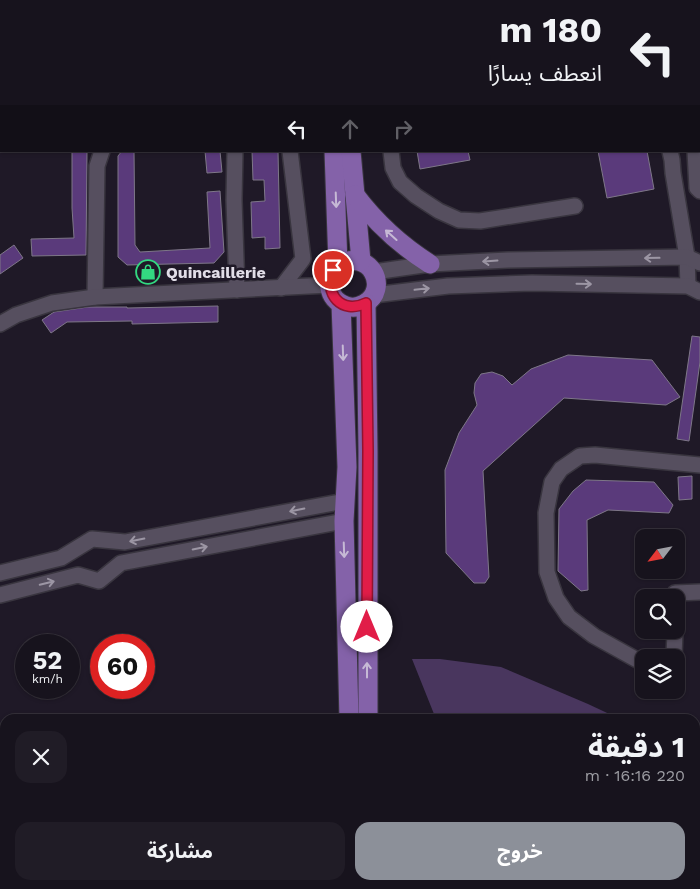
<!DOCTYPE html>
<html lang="ar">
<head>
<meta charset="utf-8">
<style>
  body { margin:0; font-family:"Work Sans","Noto Sans Arabic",sans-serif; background:#201c26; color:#f1f3f6; direction:rtl; height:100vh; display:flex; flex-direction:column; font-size:19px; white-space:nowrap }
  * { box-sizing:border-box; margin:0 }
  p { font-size:16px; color:#9e9ea4 }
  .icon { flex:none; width:28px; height:28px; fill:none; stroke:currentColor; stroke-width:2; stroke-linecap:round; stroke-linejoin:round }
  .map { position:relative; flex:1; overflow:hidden; direction:ltr }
  .panel { position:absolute; left:0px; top:714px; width:700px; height:176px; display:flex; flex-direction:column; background:#17131d; border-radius:15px 15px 0 0; box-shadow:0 1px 4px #0004,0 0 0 1px #36323b; direction:rtl }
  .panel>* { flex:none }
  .banner { position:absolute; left:0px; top:0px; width:700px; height:152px; box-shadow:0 1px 4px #0004,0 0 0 1px #36323b; direction:rtl; background:#17131d; color:#f1f3f6; overflow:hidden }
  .needle { width:32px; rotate:238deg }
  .buttons { position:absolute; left:635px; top:529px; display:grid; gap:10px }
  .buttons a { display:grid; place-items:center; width:50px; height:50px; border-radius:10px; background:#17131d; box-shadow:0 1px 4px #0004,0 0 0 1px #36323b; font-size:25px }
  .speed { position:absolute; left:15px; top:634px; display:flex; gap:10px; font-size:25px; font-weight:700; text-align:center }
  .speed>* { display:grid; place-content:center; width:65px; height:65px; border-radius:50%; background:#17131d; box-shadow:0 1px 4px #0004,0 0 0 1px #36323b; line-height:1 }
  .speed small { font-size:12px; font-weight:400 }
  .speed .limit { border:8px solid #d22; background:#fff; color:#111 }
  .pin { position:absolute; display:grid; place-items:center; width:42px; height:42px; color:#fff; margin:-21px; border:2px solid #fff; border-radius:50%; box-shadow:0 1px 5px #0007 }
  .me { position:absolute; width:55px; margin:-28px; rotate:0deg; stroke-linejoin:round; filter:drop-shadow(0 0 4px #0008) }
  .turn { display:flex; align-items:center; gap:18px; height:105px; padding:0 15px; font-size:22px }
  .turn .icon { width:65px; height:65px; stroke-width:2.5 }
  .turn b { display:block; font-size:35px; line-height:42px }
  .lanes { display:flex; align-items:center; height:48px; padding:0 15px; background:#0003; justify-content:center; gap:25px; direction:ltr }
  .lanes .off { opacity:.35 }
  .round { display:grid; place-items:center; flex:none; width:52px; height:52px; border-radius:15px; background:#201c26 }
  .summary { display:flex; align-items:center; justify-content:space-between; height:85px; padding:0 15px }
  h1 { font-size:30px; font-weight:700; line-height:38px }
  .button { display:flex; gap:10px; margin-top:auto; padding:10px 15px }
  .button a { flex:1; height:58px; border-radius:15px; background:#8c9099; color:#fff; font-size:20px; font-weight:700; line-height:58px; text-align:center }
  .button a+a { background:#201c26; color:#f1f3f6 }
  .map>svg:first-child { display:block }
  .green { fill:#49365e }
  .building { fill:#5a3a7b; stroke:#7e7788 }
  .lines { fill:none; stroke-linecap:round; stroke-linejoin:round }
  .minor-casing { stroke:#39353f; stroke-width:18 }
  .major-casing { stroke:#39353f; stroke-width:21 }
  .minor { stroke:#564f5f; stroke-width:15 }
  .major { stroke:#8462a9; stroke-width:19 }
  .oneway { stroke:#c6b9d5 }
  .oneway2 { stroke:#9c96a4 }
  .route-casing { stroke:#92132f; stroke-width:12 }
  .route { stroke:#e11d48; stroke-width:9 }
  .labels { text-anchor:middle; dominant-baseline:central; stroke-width:5; stroke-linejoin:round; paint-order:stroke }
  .poi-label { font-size:16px; font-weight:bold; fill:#e2dee8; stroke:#1f1927; text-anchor:start }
</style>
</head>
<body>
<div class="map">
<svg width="700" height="889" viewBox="0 0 700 889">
  <rect width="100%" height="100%" fill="#1f1927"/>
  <!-- green -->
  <g class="green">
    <polygon points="412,659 440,659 501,667 588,704 620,719 436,719"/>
    <polygon points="695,732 700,732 700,882 695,881"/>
  </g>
  <!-- building -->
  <g class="building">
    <polygon points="72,151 87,151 86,255 32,256 31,239 74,238 72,208"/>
    <polygon points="122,151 134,151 135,245 140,252 210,248 207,192 220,191 224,252 214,263 127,265 118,257 118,156"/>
    <polygon points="205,151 220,151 222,172 207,173"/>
    <polygon points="252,151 278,151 280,248 265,249 265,237 252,238 251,202 265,201 264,180 253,180"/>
    <polygon points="417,151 468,151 470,160 420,169"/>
    <polygon points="598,151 647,151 654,189 607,198"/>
    <polygon points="14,245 23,258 0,274 0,255"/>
    <polygon points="218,306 218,322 132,324 132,321 67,322 51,333 42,320 54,312 88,307 127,307 127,308"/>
    <polygon points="692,336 700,337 700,362 689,441 677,439"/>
    <polygon points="568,355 652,360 680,397 666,405 564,398 483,471 489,577 485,583 474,583 446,553 445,470 459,433 477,405 474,393 475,383 481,374 492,372 503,376 512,385 531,369"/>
    <polygon points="692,476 692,499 679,500 678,477"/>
    <polygon points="586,480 654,482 673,505 669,513 608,510 587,520 588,590 581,591 558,571 559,509 573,491"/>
  </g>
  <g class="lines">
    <!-- minor casing -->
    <g class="minor-casing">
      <g id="minor">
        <polyline points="28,0 29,1"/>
        <polyline points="102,0 103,1"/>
        <polyline points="254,0 255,1"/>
        <polyline points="368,0 368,1"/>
        <polyline points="620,0 621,1"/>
        <polyline points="125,1 127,0"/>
        <polyline points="0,82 1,81"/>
        <polyline points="699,92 700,92"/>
        <polyline points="235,151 234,200 237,290"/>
        <polyline points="391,151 393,168 400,182 416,196 439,211 459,220 480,221 575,206"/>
        <polyline points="670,151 672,160 673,173 687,257 688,286"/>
        <polyline points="695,151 697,188 700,191"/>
        <polyline points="374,272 430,264 508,260 687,257 700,263"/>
        <polyline points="281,288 303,259 290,151"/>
        <polyline points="374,295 448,286 532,283 688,286 700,292"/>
        <polyline points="95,297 97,166 102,151"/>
        <polyline points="0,324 16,315 52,303 95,297 329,285"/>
        <polyline points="0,573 61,558 92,539 125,542 345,501"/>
        <polyline points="0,595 78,575 99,581 121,563 344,521"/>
        <polyline points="675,598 675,593 700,592"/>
        <polyline points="674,658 675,630"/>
        <polyline points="644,662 639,661 594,636 569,617 556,598 547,572 546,513 552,482 561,469 580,456 595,455 700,465"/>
      </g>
    </g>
    <!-- major casing -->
    <g class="major-casing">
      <g id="major">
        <polyline points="314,0 315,1"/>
        <polyline points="332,0 332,1"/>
        <path d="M334 151 338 265C326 278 326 299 346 306 352 308 359 307 364 304 391 289 370 247 338 265"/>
        <polyline points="351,151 361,261"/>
        <path d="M355 195C376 223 400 245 430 264"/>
        <polyline points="366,303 368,451 368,719"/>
        <polyline points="341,304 347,467 344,521 349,719"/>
        <polyline points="340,889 341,885"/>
        <polyline points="361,889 361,885"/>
      </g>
    </g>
    <!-- minor -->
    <use href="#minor" class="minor"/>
    <!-- major -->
    <use href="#major" class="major"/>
  </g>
  <!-- one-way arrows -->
  <defs><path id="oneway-shaft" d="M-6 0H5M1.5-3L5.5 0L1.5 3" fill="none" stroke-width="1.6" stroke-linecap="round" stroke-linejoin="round" transform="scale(1.25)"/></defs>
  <g class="oneway">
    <use href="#oneway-shaft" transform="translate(336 200) rotate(88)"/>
    <use href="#oneway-shaft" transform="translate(391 235) rotate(-138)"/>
    <use href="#oneway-shaft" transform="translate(343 353) rotate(88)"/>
    <use href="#oneway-shaft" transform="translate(344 550) rotate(88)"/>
    <use href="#oneway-shaft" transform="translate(367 670) rotate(-90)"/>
  </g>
  <g class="oneway2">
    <use href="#oneway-shaft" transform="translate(652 258) rotate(179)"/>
    <use href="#oneway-shaft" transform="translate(490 261) rotate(176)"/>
    <use href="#oneway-shaft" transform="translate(584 284) rotate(1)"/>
    <use href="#oneway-shaft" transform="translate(422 289) rotate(-6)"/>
    <use href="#oneway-shaft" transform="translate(297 510) rotate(169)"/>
    <use href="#oneway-shaft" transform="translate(137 540) rotate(169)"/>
    <use href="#oneway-shaft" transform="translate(200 548) rotate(-11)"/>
    <use href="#oneway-shaft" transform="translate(47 583) rotate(-14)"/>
  </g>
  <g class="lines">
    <!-- route casing -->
    <g class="route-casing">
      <path id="route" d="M333 270C323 294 342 315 366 303L368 451 367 627"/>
    </g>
    <!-- route -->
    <use href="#route" class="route"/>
  </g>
  <!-- icons -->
  <defs>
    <g id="shop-ring" transform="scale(1.25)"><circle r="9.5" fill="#1f1927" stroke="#33d881" stroke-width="1.5"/><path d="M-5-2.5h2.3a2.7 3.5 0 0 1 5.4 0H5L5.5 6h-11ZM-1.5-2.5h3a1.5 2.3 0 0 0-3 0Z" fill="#33d881"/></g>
  </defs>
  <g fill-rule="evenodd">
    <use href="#shop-ring" x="148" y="272"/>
  </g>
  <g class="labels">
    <!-- poi labels -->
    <g class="poi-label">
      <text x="166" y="272">Quincaillerie</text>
    </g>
  </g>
</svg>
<div class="buttons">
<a><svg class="needle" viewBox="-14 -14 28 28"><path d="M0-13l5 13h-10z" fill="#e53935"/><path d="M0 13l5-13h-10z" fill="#9e9ea4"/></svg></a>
<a><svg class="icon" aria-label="search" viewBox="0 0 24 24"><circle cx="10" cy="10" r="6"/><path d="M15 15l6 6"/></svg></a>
<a><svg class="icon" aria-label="layers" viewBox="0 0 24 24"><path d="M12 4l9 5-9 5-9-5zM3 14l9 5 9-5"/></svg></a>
</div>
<div class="speed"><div>52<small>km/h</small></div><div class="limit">60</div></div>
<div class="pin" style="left:333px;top:270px;background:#d93025"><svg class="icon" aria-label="arrive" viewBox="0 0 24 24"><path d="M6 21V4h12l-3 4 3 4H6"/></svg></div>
<svg class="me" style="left:367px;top:627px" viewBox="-20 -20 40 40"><circle r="19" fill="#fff"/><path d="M0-13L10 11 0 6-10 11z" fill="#e11d48"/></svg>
<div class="banner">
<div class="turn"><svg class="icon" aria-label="left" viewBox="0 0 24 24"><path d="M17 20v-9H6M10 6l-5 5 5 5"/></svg><div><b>180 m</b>انعطف يسارًا</div></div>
<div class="lanes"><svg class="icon" aria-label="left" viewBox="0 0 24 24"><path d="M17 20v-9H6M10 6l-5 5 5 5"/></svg><svg class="icon off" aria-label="ahead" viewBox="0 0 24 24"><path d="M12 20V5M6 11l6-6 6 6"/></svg><svg class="icon off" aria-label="right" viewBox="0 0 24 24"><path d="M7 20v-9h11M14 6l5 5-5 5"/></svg></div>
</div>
<section class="panel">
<div class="summary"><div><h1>1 دقيقة</h1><p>220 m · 16:16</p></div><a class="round"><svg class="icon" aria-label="close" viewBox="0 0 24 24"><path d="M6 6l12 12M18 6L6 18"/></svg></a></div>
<div class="button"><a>خروج</a><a>مشاركة</a></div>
</section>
</div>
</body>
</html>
